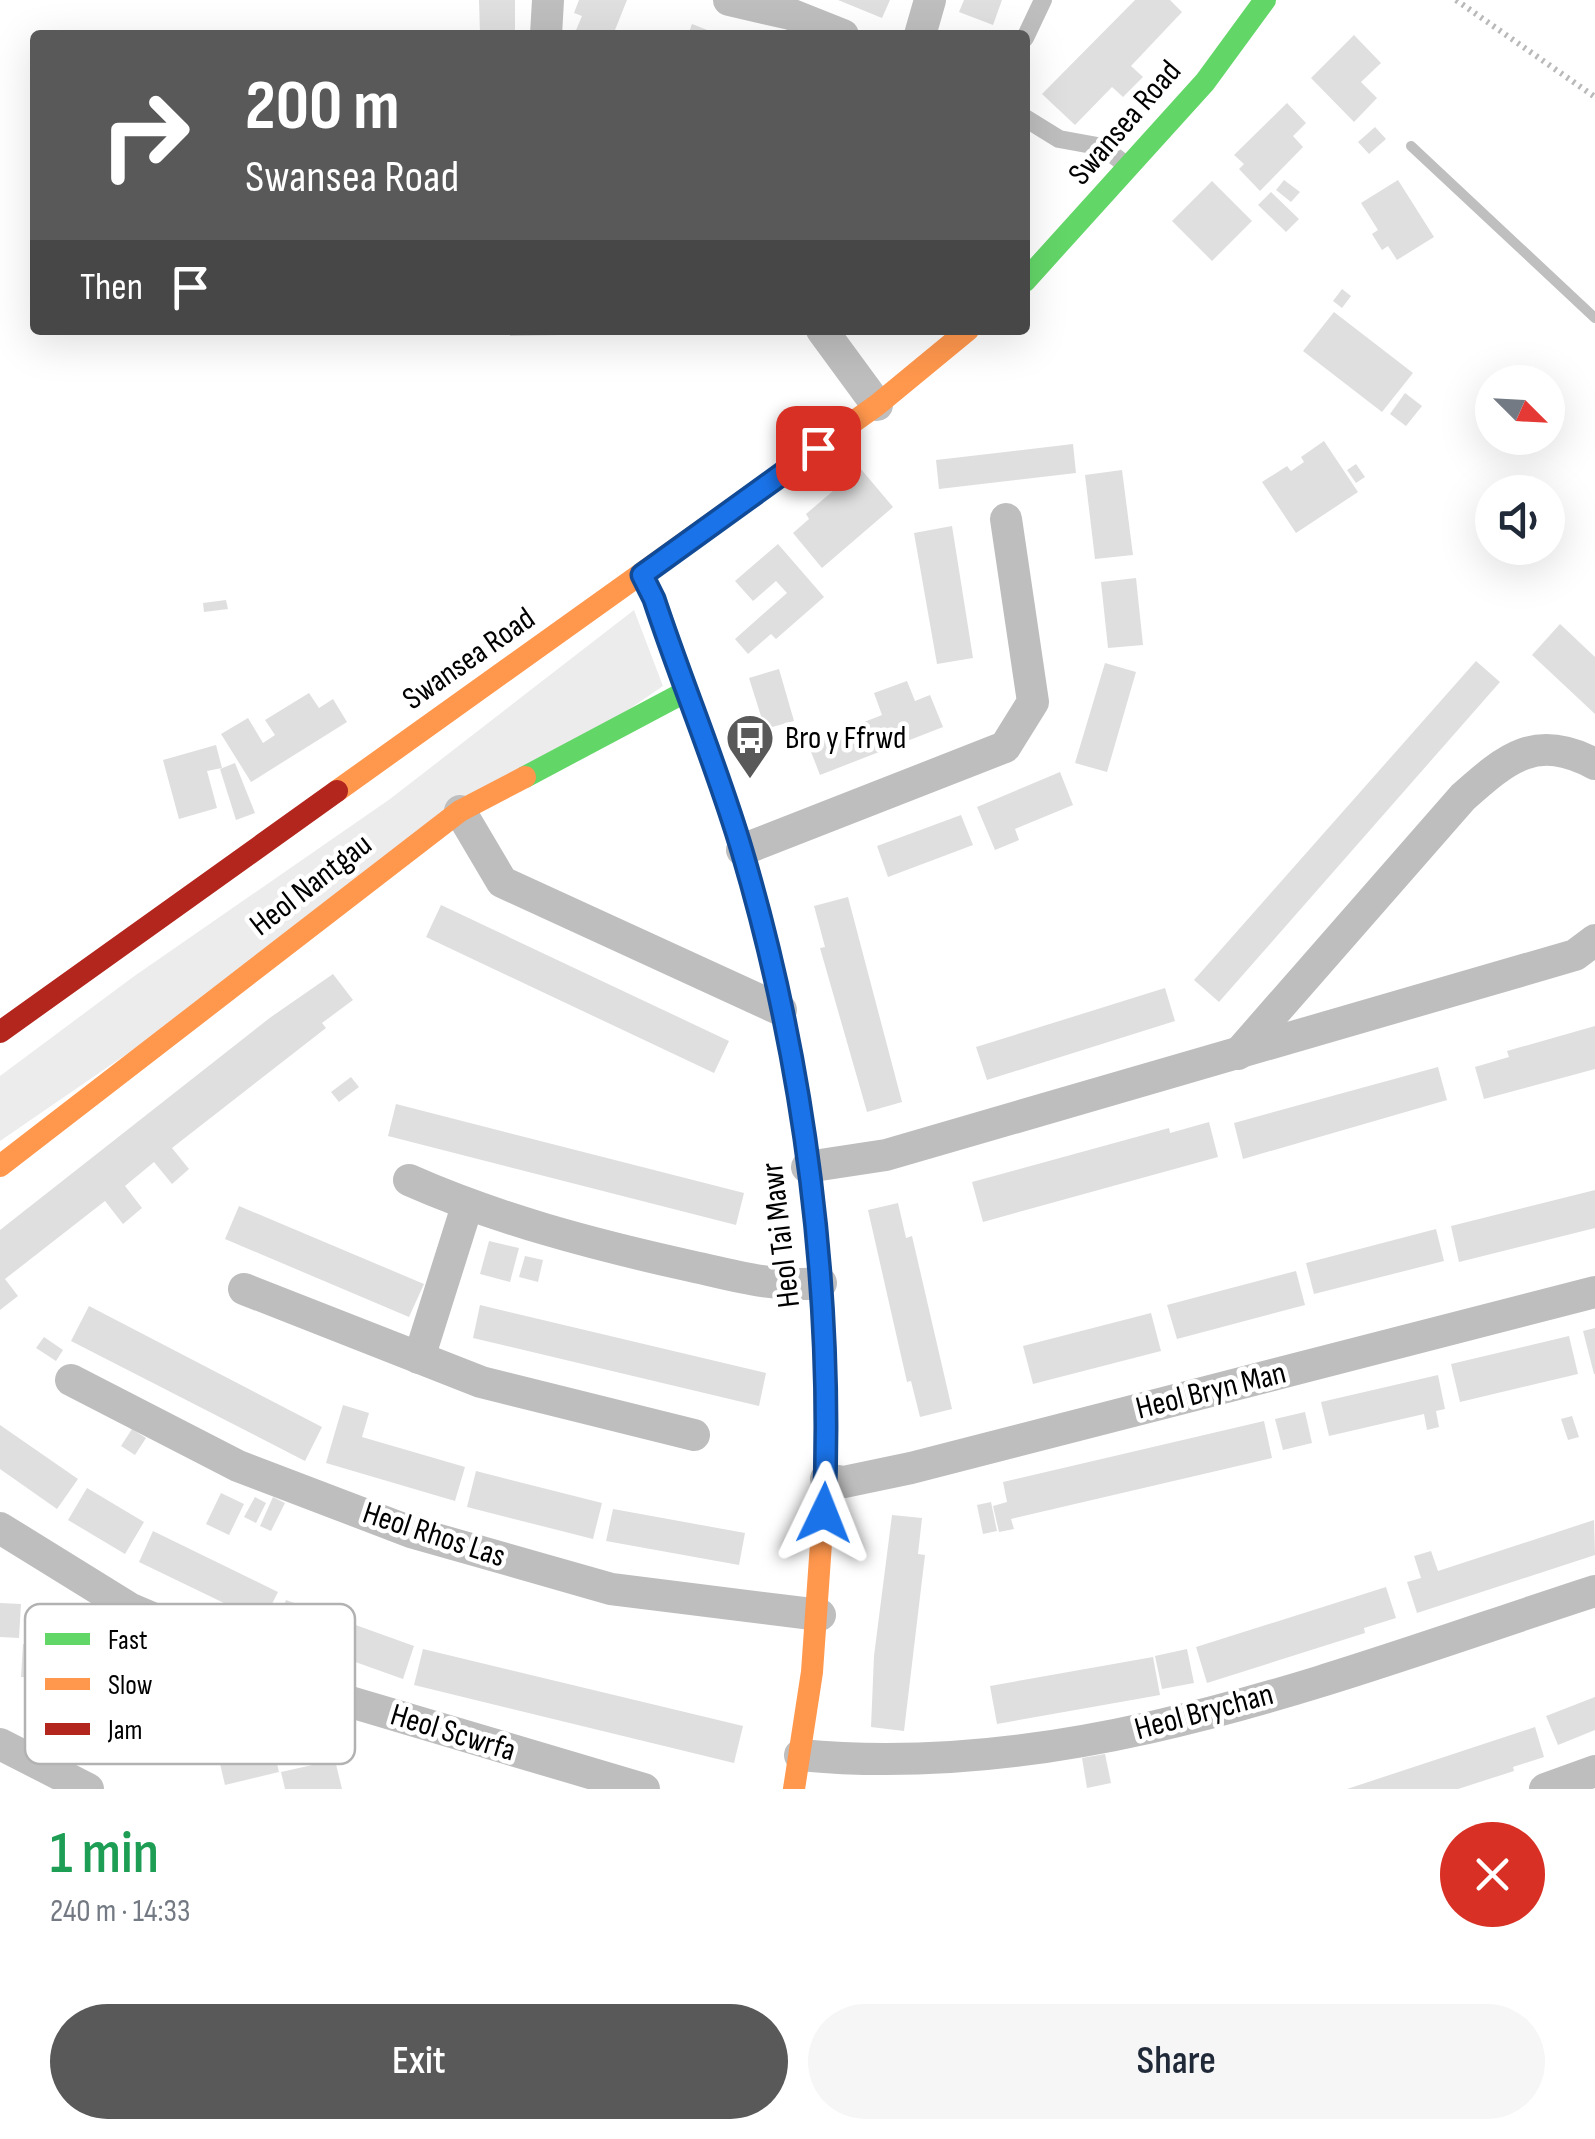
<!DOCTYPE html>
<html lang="en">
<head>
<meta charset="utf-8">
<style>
  body { margin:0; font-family:"Sofia Sans Condensed",sans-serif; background:#f6f6f7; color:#1f2937; height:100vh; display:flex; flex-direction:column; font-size:38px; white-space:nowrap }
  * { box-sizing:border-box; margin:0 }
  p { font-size:32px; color:#747a83 }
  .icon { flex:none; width:55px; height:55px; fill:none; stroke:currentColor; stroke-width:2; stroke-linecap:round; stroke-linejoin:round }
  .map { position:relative; height:1789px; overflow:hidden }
  .drawer { display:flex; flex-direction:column; background:#fff; flex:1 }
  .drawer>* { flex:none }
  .hud { position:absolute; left:30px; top:30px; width:1000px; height:305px; border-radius:10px; box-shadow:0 10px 40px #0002; background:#595959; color:#fff; overflow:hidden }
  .needle { width:65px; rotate:114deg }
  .tools { position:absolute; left:1475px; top:365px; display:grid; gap:20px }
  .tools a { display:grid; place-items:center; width:90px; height:90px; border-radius:50%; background:#fff; box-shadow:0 10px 40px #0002; font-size:50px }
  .pin { position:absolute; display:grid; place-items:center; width:85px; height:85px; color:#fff; margin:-42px; border-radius:20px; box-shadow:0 5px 15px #0006 }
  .me { position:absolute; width:110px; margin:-55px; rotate:2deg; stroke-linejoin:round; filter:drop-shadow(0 0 8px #0008) }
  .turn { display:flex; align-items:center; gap:35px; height:210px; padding:0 50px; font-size:45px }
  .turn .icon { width:130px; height:130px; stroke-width:2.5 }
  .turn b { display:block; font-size:70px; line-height:85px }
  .then { display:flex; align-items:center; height:95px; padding:0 50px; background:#0003; gap:20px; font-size:38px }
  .round { display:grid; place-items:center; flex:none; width:105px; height:105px; border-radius:52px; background:#f6f6f7 }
  .headline { display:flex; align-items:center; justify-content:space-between; height:170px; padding:0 50px }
  h1 { font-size:60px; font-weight:600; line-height:75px; color:#1e9e55 }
  .primary-button { display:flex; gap:20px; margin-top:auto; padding:20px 50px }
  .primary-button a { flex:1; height:115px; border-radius:60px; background:#595959; color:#fff; font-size:40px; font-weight:600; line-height:115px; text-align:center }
  .primary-button a+a { background:#f6f6f7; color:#1f2937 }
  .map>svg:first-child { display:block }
  .green { fill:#ececec }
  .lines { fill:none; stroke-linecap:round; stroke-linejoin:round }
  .stream { stroke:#bfbfbf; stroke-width:10 }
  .building { fill:#dfdfdf }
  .path { stroke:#b9b9b9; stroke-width:6; stroke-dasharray:2.5 5; stroke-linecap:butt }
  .lane { stroke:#bebebe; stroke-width:18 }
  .street { stroke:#bebebe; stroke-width:32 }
  .fast { stroke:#63d668; stroke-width:22 }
  .slow { stroke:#ff974d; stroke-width:22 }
  .jam { stroke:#b3261e; stroke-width:22 }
  .route-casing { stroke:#114b97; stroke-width:25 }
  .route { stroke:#1a73e8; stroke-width:18 }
  .labels { text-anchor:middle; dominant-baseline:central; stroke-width:9; stroke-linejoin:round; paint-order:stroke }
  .street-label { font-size:32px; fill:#000; stroke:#fff }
  .poi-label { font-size:32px; fill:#000; stroke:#fff; text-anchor:start }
  .key { fill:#fff; stroke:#b2b2b2; stroke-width:2.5 }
  .key-label { font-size:28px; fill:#000 }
</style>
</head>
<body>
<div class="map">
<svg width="1595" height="1789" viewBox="0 0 1595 1789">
  <rect width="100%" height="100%" fill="#fff"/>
  <!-- green -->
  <polygon class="green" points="634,610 663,686 0,1141 0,1076 133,977 390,799"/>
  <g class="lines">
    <!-- stream -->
    <polyline class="stream" points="1411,146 1595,318"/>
  </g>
  <!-- building -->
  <g class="building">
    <polygon points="479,0 515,0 515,34 480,34"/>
    <polygon points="579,0 627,0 613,35 574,35 582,16 574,13"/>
    <polygon points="838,0 890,0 882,18"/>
    <polygon points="964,0 1002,0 993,25 959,12"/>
    <polygon points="1135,0 1170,0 1182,12 1131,66 1143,77 1123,97 1112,87 1075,125 1042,94"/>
    <polygon points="692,24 720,35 688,35"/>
    <polygon points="1354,35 1381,63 1361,82 1377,98 1354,122 1311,78"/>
    <polygon points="1287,103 1306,123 1293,136 1303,147 1260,191 1239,169 1244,164 1234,155"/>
    <polygon points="1375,127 1386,139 1369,154 1358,142"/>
    <polygon points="1284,180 1300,192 1291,202 1276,190"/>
    <polygon points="1398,180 1434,237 1397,260 1388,246 1382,250 1372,234 1378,230 1361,203"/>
    <polygon points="1212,181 1252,221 1212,261 1172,221"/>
    <polygon points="1271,192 1299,219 1286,232 1258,205"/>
    <polygon points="1342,289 1351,296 1342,308 1333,301"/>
    <polygon points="1334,312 1413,373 1382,412 1303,351"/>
    <polygon points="431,330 481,330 481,333 431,334"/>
    <polygon points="510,330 562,330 562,335 510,336"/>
    <polygon points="1405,393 1422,406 1406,426 1390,414"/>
    <polygon points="1324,441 1358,492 1296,533 1262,482 1287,466 1291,471 1304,462 1301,457"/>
    <polygon points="1073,444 1076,473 939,489 936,460"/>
    <polygon points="1356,464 1365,477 1356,483 1347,470"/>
    <polygon points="860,468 893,507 822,568 793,533 809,519 806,514"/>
    <polygon points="1122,470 1133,555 1095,559 1085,475"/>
    <polygon points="952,526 973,658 937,664 914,533"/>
    <polygon points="778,544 824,597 776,639 771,634 748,654 735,639 787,593 776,581 753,601 735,581"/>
    <polygon points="1136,578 1143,645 1108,648 1101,582"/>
    <polygon points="226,600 228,609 204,612 203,603"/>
    <polygon points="1560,624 1595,657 1595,714 1532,655"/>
    <polygon points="1476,661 1500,682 1219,1002 1194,980"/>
    <polygon points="1105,663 1136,672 1107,772 1075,763"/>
    <polygon points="779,669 794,721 765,729 749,678"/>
    <polygon points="907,681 915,701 930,695 943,727 820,775 808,744 882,715 874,693"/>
    <polygon points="309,693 319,708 333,699 347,722 251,782 221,734 248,718 263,743 275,735 265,720"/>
    <polygon points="216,745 222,768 207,771 217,808 179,819 163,760"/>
    <polygon points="235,763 255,813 236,820 220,769"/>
    <polygon points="1060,772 1073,805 1015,829 1019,840 995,850 977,807"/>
    <polygon points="961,815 973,845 888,877 877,846"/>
    <polygon points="848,897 902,1102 867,1112 820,948 825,947 814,906"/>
    <polygon points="441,905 729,1041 714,1073 426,937"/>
    <polygon points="333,974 353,1000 322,1023 326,1028 172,1148 189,1169 172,1184 154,1162 125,1186 142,1208 123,1224 105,1201 5,1279 18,1296 0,1310 0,1230 271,1017"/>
    <polygon points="1165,988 1175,1021 987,1080 976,1047"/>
    <polygon points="1595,1026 1595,1069 1484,1099 1475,1067 1509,1057 1507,1051"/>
    <polygon points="1438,1067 1447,1100 1243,1159 1234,1123"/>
    <polygon points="351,1077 359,1087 339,1102 331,1092"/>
    <polygon points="396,1104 744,1193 736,1225 388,1136"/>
    <polygon points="1209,1122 1218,1157 983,1222 972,1182 1169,1128 1170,1133"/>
    <polygon points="1595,1190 1595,1228 1459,1262 1451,1226"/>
    <polygon points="898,1203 906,1238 912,1236 952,1409 920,1417 911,1381 907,1382 868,1210"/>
    <polygon points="239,1206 424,1284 409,1317 225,1239"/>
    <polygon points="1436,1229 1444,1261 1314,1294 1306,1263"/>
    <polygon points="489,1241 519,1248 510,1282 480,1274"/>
    <polygon points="525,1256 543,1260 538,1282 519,1277"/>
    <polygon points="1296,1271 1305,1305 1177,1339 1167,1305"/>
    <polygon points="480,1305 766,1373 759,1406 473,1338"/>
    <polygon points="89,1306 322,1427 305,1461 71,1341"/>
    <polygon points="1151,1313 1161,1351 1033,1384 1023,1346"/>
    <polygon points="1595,1328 1595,1374 1594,1374 1583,1331"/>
    <polygon points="1569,1336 1578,1374 1460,1402 1451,1364"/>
    <polygon points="44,1337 63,1350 56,1361 36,1348"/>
    <polygon points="1438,1375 1445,1409 1436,1411 1439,1427 1427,1430 1424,1414 1329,1436 1321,1402"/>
    <polygon points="343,1405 369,1413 362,1437 465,1467 455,1501 326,1463"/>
    <polygon points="1305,1412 1312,1443 1283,1450 1275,1419"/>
    <polygon points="1572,1416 1579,1437 1568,1440 1561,1419"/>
    <polygon points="1264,1421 1272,1458 1011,1519 1014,1529 999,1532 993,1506 1007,1502 1003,1482"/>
    <polygon points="0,1425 78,1479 57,1509 0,1469"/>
    <polygon points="132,1429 146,1438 135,1455 121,1446"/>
    <polygon points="476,1471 602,1503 593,1539 467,1507"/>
    <polygon points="87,1488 144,1522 125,1554 68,1520"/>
    <polygon points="221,1493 244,1504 229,1535 206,1524"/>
    <polygon points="255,1497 266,1503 256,1523 244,1517"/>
    <polygon points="273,1497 285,1503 271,1531 260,1526"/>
    <polygon points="991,1502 997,1531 983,1534 977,1505"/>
    <polygon points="613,1509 745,1533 739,1565 606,1541"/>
    <polygon points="892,1515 922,1518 918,1554 925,1555 904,1731 871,1727 874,1656"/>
    <polygon points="1594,1520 1595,1555 1417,1613 1407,1582 1421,1578 1414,1556 1431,1551 1438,1571"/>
    <polygon points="153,1531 278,1592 263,1622 139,1562"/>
    <polygon points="1386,1587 1396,1618 1364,1628 1365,1633 1207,1683 1196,1647"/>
    <polygon points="286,1600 414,1646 403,1679 274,1633"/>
    <polygon points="0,1603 21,1604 19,1638 0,1637"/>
    <polygon points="23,1644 79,1647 78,1680 21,1677"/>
    <polygon points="423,1649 743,1726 734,1763 414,1685"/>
    <polygon points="1187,1649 1194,1683 1162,1689 1155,1656"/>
    <polygon points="1153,1657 1160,1695 997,1724 990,1686"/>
    <polygon points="1595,1697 1595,1730 1558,1745 1546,1716"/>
    <polygon points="1535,1727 1544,1757 1513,1767 1514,1771 1458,1789 1347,1789"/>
    <polygon points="271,1739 279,1772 225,1785 217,1751"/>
    <polygon points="1105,1754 1111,1783 1087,1788 1082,1758"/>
    <polygon points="335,1760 342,1789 285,1789 281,1772"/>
  </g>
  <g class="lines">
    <!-- path -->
    <polyline class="path" points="1456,0 1595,97"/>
    <!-- lane -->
    <g class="lane">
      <polyline points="1025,38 1043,0"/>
      <polyline points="1025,118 1059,139 1103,147 1126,165"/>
    </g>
    <!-- street -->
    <g class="street">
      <polyline points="729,0 790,14 843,35"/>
      <polyline points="546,35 548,0"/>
      <polyline points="920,35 930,0"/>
      <polyline points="822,330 877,405"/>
      <polyline points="460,811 502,882 781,1010"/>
      <polyline points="742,850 1005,747 1033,702 1006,519"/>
      <path d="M1238 1054 1463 797C1508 757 1536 733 1595 764"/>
      <polyline points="807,1167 886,1155 1575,955 1595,940"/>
      <path d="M409 1180C497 1219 592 1244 686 1265 732 1275 774 1288 821 1283"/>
      <polyline points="244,1289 481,1382 694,1435"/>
      <polyline points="419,1358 467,1206"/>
      <polyline points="71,1380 238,1466 411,1532 611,1589 820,1615"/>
      <polyline points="826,1479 844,1482 911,1468 1595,1292"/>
      <polyline points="0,1528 131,1609 347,1701 644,1789"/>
      <polyline points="0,1744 88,1789"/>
      <path d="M800 1755C1075 1782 1339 1674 1595 1591"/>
      <polyline points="1545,1789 1595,1771"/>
    </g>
    <!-- fast -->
    <g class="fast">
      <polyline points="1025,281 1205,82 1265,0"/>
      <path d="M642 575 655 599C683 683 717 765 742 850 802 1056 831 1271 825 1486"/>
      <polyline points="525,777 685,692"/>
    </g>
    <!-- slow -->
    <g class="slow">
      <polyline points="337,791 877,405 968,330"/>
      <polyline points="0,1166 460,811 525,777"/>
      <polyline points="794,1789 812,1672 825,1486"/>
    </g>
    <!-- jam -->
    <polyline class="jam" points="0,1032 337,791"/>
  </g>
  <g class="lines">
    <!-- route casing -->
    <g class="route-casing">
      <path id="route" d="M818 448 642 575 654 599C682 684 717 766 742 851 805 1064 834 1292 824 1513"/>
    </g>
    <!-- route -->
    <use href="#route" class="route"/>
  </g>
  <!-- icons -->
  <defs>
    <g id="bus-pin" transform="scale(2.5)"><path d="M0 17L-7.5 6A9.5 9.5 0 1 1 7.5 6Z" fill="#595959" stroke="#fff"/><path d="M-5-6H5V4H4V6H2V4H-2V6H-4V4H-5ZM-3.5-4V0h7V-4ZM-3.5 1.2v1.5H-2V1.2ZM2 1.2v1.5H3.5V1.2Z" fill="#fff"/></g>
  </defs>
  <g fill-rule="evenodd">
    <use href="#bus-pin" x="750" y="738"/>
  </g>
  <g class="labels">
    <!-- street labels -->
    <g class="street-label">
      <text transform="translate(1125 123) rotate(-49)">Swansea Road</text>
      <text transform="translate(469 659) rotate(-35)">Swansea Road</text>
      <text transform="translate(311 885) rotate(-38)">Heol Nantgau</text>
      <text transform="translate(781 1235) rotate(-97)">Heol Tai Mawr</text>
      <text transform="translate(1211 1391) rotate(-14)">Heol Bryn Man</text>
      <text transform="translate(434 1535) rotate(18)">Heol Rhos Las</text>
      <text transform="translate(1204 1712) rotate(-15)">Heol Brychan</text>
      <text transform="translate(453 1733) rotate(17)">Heol Scwrfa</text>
    </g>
    <!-- poi labels -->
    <g class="poi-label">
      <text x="785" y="738">Bro y Ffrwd</text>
    </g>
  </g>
  <!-- legend -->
  <rect x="25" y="1604" width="330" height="160" rx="15" class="key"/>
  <rect x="45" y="1633" width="45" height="12" fill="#63d668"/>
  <rect x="45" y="1678" width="45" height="12" fill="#ff974d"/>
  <rect x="45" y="1723" width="45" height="12" fill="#b3261e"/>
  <g class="key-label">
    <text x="108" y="1649">Fast</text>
    <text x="108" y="1694">Slow</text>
    <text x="108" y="1739">Jam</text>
  </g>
</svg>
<div class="tools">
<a><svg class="needle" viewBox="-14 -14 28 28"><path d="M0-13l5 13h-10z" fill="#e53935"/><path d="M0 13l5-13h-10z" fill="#747a83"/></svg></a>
<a><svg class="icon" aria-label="sound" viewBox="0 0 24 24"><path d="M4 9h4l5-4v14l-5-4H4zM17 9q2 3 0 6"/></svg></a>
</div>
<div class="pin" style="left:818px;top:448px;background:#d93025"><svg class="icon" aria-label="arrive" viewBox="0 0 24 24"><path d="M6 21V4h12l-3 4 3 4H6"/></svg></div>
<svg class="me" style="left:824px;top:1513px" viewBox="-20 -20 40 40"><path d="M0-17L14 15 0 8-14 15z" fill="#1a73e8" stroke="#fff" stroke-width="4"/></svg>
<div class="hud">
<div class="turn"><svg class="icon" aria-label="right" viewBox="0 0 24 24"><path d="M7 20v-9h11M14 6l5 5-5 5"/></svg><div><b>200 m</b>Swansea Road</div></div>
<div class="then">Then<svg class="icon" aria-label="arrive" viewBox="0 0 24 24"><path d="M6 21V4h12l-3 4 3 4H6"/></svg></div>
</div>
</div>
<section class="drawer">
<div class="headline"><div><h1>1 min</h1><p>240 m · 14:33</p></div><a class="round" style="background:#d93025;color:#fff"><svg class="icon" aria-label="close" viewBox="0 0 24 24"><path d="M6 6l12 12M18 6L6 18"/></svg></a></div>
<div class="primary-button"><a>Exit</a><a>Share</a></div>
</section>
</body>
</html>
